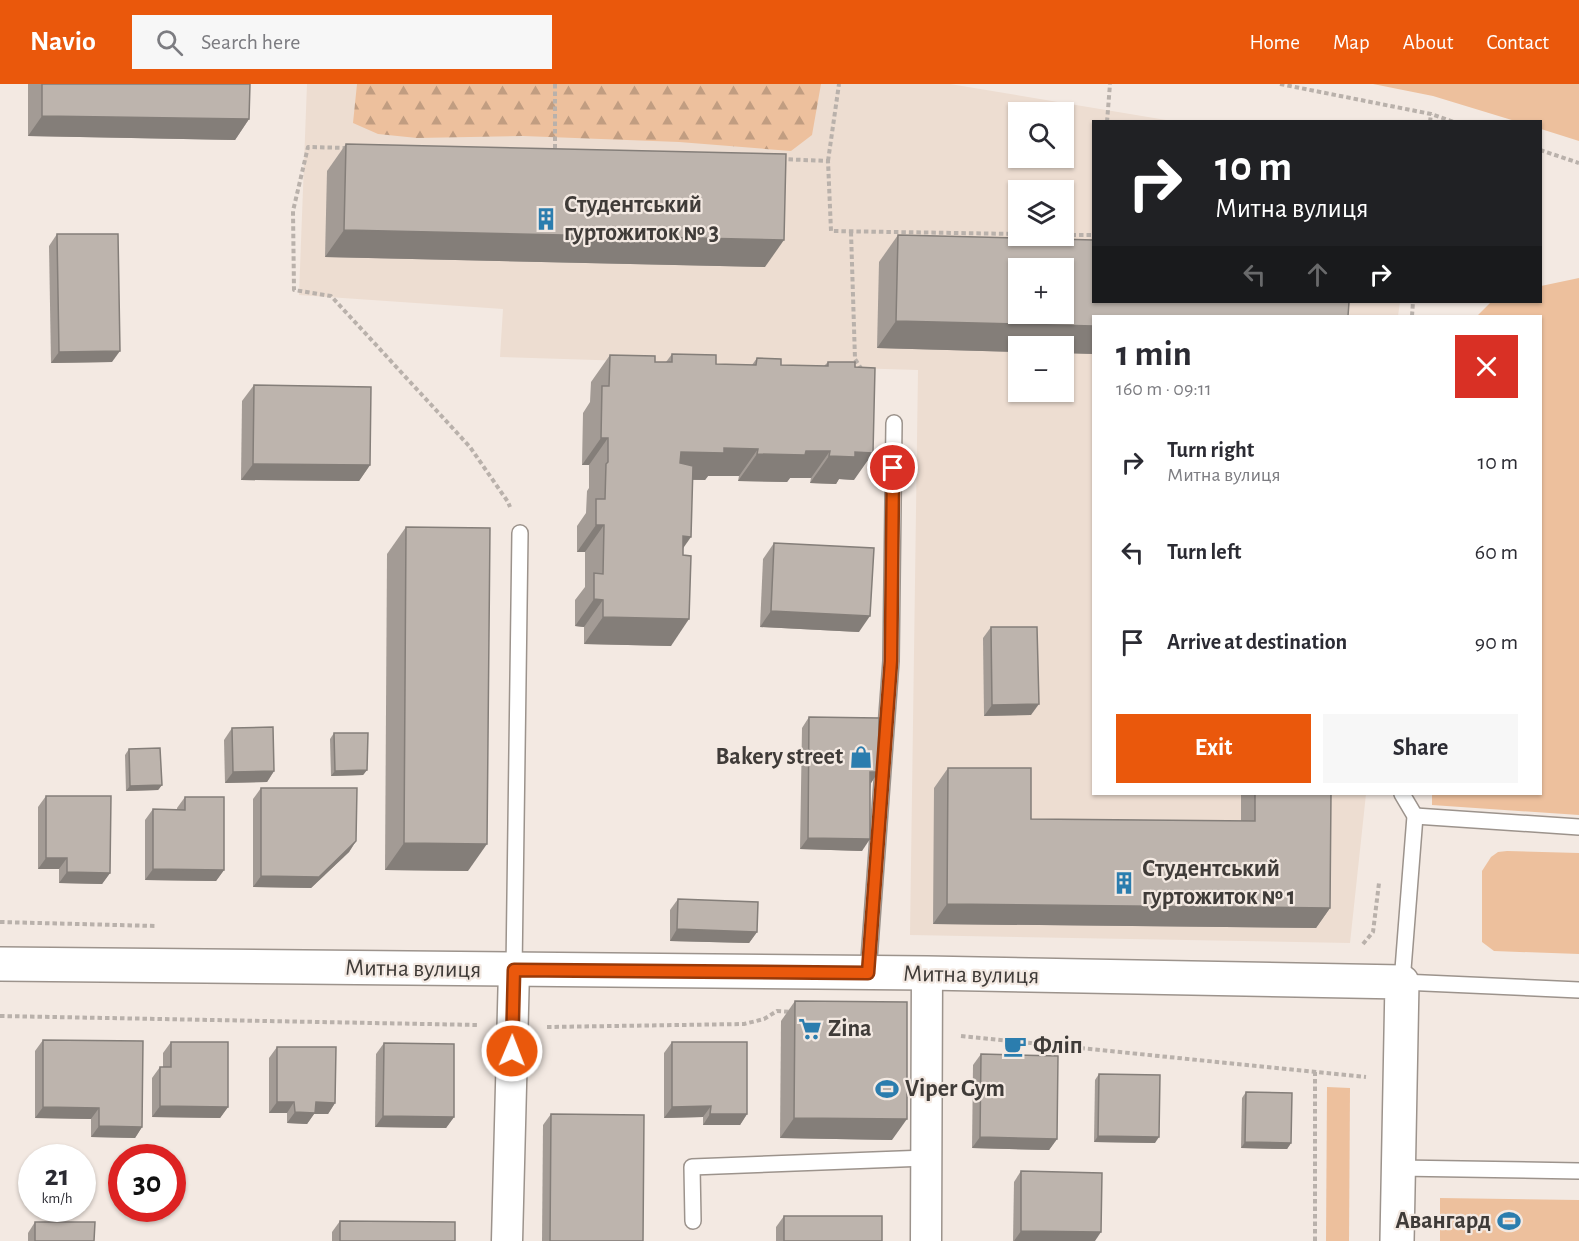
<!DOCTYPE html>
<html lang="en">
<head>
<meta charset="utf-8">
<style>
  body { margin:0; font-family:"Alegreya Sans",sans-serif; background:#f7f7f7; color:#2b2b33; height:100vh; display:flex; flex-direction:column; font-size:22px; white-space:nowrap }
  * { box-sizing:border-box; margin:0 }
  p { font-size:20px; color:#7c7c81 }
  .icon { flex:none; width:33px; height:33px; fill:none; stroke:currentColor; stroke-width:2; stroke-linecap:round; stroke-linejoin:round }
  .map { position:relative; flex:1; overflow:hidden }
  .side { position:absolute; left:1092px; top:231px; width:450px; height:480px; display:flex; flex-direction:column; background:#fff; border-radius:0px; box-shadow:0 2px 4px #0004 }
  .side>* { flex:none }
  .top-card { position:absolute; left:1092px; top:36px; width:450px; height:183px; border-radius:0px; box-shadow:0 2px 4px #0004; background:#202124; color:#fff; overflow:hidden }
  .buttons { position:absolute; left:1008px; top:18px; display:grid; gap:12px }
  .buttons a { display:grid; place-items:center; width:66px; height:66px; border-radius:0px; background:#fff; box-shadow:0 2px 4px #0004; font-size:30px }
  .speed { position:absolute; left:18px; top:1060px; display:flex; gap:12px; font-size:30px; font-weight:700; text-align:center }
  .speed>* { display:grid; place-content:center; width:78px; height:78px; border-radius:50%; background:#fff; box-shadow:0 2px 4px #0004; line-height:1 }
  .speed small { font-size:15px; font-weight:400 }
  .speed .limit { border:9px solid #d22; background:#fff; color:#111 }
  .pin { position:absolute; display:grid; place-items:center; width:51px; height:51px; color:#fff; margin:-26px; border:3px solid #fff; border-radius:50%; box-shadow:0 2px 6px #0007 }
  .me { position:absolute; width:66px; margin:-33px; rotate:1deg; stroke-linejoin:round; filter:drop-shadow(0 0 4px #0008) }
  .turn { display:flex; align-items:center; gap:21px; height:126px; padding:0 24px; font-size:27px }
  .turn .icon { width:78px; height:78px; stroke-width:2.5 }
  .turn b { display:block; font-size:42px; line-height:51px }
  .lanes { display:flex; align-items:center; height:57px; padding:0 24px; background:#0003; justify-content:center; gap:30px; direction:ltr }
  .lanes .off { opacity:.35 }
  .round { display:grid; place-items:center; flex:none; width:63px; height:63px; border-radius:0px; background:#f7f7f7 }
  .headline { display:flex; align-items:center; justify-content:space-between; height:102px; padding:0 24px }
  h1 { font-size:36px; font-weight:700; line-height:45px }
  .cta { display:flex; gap:12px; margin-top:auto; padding:12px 24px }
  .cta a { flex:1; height:69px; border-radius:0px; background:#ea580c; color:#fff; font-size:24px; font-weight:700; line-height:69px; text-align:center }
  .cta a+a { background:#f7f7f7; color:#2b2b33 }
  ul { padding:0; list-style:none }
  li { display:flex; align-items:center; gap:18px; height:90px; padding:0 24px }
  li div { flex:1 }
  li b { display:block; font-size:22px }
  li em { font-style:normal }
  header { display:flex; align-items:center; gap:36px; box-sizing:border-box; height:84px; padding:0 30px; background:#ea580c; color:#fff }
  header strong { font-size:28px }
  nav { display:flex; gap:33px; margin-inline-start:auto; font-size:21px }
  .search { width:420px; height:54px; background:#f7f7f7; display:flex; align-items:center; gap:15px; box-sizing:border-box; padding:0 21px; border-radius:0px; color:#7c7c81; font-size:22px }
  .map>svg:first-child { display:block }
  .built { fill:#edddd1; fill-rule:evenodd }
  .grass { fill:#edc09d }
  .forest { fill:url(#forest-firs) }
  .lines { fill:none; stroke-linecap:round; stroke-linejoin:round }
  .lane-casing { stroke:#9c938c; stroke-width:18 }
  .street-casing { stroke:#9c938c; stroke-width:33 }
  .secondary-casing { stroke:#9c938c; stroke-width:36 }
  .path { stroke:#b9b1ab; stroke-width:4; stroke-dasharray:4.5 3; stroke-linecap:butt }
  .lane { stroke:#fff; stroke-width:15 }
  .street { stroke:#fff; stroke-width:30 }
  .secondary { stroke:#fff; stroke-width:33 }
  .wall { fill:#a39b95 }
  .shaded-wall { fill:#847e79 }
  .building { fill:#bdb4ad; stroke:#847e79; stroke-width:1.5; fill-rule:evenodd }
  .route-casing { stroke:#983908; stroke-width:15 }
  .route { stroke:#ea580c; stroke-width:10 }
  .labels { text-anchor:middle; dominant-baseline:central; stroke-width:4.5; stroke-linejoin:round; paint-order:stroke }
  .poi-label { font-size:24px; font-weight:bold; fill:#3f3b38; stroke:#f3e9e2; text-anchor:start }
  .street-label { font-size:24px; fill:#3f3b38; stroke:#f3e9e2 }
</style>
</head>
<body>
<header>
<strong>Navio</strong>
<div class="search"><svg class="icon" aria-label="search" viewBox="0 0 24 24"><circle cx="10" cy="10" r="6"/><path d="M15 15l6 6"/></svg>Search here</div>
<nav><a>Home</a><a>Map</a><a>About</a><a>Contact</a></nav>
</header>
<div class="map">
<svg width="1579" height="1157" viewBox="0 0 1579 1157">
  <defs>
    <pattern id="forest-firs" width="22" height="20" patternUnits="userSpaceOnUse" patternTransform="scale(1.5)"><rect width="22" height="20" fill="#edc09d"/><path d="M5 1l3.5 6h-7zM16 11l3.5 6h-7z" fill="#c19d81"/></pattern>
  </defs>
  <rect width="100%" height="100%" fill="#f3e9e2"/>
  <!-- built -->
  <path class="built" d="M307 0H950L1172 37 1094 38V218H1400L1398 232H1094V710H1366L1350 859 910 851 918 286 500 273 503 225 299 211ZM1018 28H1064V74H1018ZM1018 106H1064V152H1018ZM1018 184H1064V230H1018ZM1018 262H1064V308H1018Z"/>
  <!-- grass -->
  <g class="grass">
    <polygon points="1373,0 1579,0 1579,57 1541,45 1540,38 1515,37 1433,12"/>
    <polygon points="1579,194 1579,731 1432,721 1432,710 1540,710 1540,232 1477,232 1491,218 1540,218 1541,202"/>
    <polygon points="1507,767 1579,769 1579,870 1494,867 1482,858 1482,787 1491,773 1498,768"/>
    <polygon points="1327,1003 1350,1004 1349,1157 1326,1157"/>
    <polygon points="1440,1114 1579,1116 1579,1157 1440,1157"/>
  </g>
  <!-- forest -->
  <polygon class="forest" points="357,0 821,0 812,51 791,67 679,58 523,52 417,54 378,50 353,39"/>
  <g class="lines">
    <!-- lane casing -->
    <g class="lane-casing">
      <g id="lane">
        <polyline points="1402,710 1415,732 1402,898 1579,906"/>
        <polyline points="1415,732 1579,743"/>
        <polyline points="514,886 520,449"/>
        <polyline points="868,889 891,577 894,339"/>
        <polyline points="1398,1084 1579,1087"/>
        <polyline points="693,1137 692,1083 926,1074"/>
      </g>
    </g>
    <!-- street casing -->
    <g class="street-casing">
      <g id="street">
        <polyline points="507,1157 514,886"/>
        <polyline points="926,1157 927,889"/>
      </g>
    </g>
    <!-- secondary casing -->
    <g class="secondary-casing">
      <polyline id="secondary" points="0,880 927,889 1402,898 1397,1157"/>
    </g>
    <!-- path -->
    <g class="path">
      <polyline points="555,0 555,68"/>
      <polyline points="1280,0 1431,30 1454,38"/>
      <polyline points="1107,38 1110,0"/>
      <polyline points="1430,38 1431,30"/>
      <polyline points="347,64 308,63 293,127 294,206 331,212 470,363 508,418 510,423"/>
      <polyline points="1540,66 1579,79"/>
      <polyline points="781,75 828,77 831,147 1018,150"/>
      <polyline points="828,77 839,0"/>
      <polyline points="851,148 855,275 862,286"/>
      <polyline points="1064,151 1094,151"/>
      <polyline points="1412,232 1413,218"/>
      <polyline points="0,838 156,842"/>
      <polyline points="1363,860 1373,848 1379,799"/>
      <polyline points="0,932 479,941"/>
      <polyline points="547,943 744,940 764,935 777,927 791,928"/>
      <polyline points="961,952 1366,993"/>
      <polyline points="1315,1157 1315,988"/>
    </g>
    <!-- lane -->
    <use href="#lane" class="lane"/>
    <!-- street -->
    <use href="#street" class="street"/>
    <!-- secondary -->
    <use href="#secondary" class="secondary"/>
  </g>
  <!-- wall -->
  <g class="wall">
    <polygon points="28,0 250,0 249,35 235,56 28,52"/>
    <polygon points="346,60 765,183 325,173 327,87"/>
    <polygon points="57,150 112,278 51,279 49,162"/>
    <polygon points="898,151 1094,232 1094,270 877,264 879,178"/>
    <polygon points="672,270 716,280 752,281 757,274 781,281 824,282 828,278 854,396 839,395 836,400 810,399 811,394 790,394 787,398 738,397 739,392 708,392 705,396 692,396 671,562 584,560 584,543 575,542 575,516 585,503 585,468 577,468 577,442 586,429 587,407 589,404 589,381 582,381 583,329 590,318 591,298 610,271 655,278 666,278"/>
    <polygon points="254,301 370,381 359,397 241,396 242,317"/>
    <polygon points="406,443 468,787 385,786 387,470"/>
    <polygon points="774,459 859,548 760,543 763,475"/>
    <polygon points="991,543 1031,631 984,632 983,554"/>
    <polygon points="809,633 878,688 871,699 862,767 800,765 802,644"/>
    <polygon points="232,644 274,687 267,698 225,699 224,656"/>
    <polygon points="334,649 367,686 363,691 331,692 330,655"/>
    <polygon points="129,665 162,701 158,706 126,707 125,671"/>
    <polygon points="948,684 1031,735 1241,737 1241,710 1331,710 1330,824 1316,844 933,840 934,704"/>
    <polygon points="261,704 356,757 349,768 311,804 253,803 253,715"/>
    <polygon points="46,712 110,789 102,800 59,799 59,785 38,785 38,723"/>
    <polygon points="185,713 224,786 216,797 145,796 145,736 153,725 177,726 177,724"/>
    <polygon points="678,815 757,848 749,859 670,857 670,826"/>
    <polygon points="795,917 892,1056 780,1054 781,937"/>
    <polygon points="43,956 142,1043 135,1054 91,1053 91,1035 35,1034 35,967"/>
    <polygon points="171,958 228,1023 220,1034 152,1033 152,994 160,983 163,983 163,969"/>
    <polygon points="672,958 747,1030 740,1041 703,1041 703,1033 664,1034 664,969"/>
    <polygon points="384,959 454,1033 446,1044 375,1043 376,970"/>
    <polygon points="277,963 335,1019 328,1030 314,1030 307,1040 287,1039 287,1029 269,1029 269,974"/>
    <polygon points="981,970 1057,1055 1049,1066 972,1064 973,981"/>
    <polygon points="1099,990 1155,1059 1094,1058 1095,996"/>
    <polygon points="1246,1008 1291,1059 1287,1065 1241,1064 1242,1014"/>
    <polygon points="551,1030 643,1157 542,1157 543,1041"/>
    <polygon points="1021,1087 1095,1157 1013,1157 1014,1098"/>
    <polygon points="784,1132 882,1157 776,1157 776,1143"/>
    <polygon points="340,1137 455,1157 332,1157 332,1148"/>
    <polygon points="35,1138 94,1157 28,1157 28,1149"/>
  </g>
  <!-- shaded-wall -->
  <g class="shaded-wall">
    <polygon points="42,32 249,35 235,56 28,52"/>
    <polygon points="344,146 784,156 765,183 325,173"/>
    <polygon points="896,237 1094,242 1094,270 1064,269 1064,262 1018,262 1018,268 877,264"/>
    <polygon points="120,267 112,278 51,279 59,268"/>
    <polygon points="601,354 608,354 589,381 582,381"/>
    <polygon points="724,364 758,365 739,392 708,392 705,396 662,395 681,368"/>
    <polygon points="806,367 830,367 811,394 790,394 787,398 738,397 757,370"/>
    <polygon points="855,368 873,369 854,396 839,395 836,400 810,399 829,372"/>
    <polygon points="253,380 370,381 359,397 241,396"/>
    <polygon points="596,441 604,441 585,468 577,468"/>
    <polygon points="683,452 691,453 672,480"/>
    <polygon points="594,515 603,516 584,543 575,542"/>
    <polygon points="771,527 870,532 859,548 760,543"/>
    <polygon points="603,533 689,535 671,562 584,560"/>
    <polygon points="1039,620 1031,631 984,632 992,621"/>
    <polygon points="367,686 363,691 331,692 335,687"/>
    <polygon points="274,687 267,698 225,699 233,688"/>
    <polygon points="870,688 878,688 871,699"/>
    <polygon points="162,701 158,706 126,707 130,702"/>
    <polygon points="808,754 870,755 862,767 800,765"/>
    <polygon points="356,757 349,768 311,804 253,803 261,792"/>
    <polygon points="404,759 487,760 468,787 385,786"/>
    <polygon points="46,774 67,774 59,785 38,785"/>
    <polygon points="153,785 224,786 216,797 145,796"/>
    <polygon points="67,788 110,789 102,800 59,799"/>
    <polygon points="947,820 1330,824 1316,844 933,840"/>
    <polygon points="677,845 757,848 749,859 670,857"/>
    <polygon points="277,1018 294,1018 287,1029 269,1029"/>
    <polygon points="316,1018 335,1019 328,1030 314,1030 307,1040 287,1039 295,1028"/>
    <polygon points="160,1022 228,1023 220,1034 152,1033"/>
    <polygon points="711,1022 703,1033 664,1034 672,1023"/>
    <polygon points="43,1023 99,1024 91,1035 35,1034"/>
    <polygon points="710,1030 747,1030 740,1041 703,1041"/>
    <polygon points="383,1032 454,1033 446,1044 375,1043"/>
    <polygon points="794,1034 907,1035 892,1056 780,1054"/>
    <polygon points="99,1042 142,1043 135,1054 91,1053"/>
    <polygon points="1098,1052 1159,1053 1155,1059 1094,1058"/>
    <polygon points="980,1053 1057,1055 1049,1066 972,1064"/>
    <polygon points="1245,1058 1291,1059 1287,1065 1241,1064"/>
    <polygon points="1021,1147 1101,1148 1095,1157 1014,1157"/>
  </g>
  <!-- building -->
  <g class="building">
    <polygon points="42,0 250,0 249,35 42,32"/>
    <polygon points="346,60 786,70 784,156 344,146"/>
    <polygon points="57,150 118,150 120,267 59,268"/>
    <path d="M898 151 1094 156V218H1349L1348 232H1094V242L896 237ZM1018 184H1064V230H1018Z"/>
    <polygon points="672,270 716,271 716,280 756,281 757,274 781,275 781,281 828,282 828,278 855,278 855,283 875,284 873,369 855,368 855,373 829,372 830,367 806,367 805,371 757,370 758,365 724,364 724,369 681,368 680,379 693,382 691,453 683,452 683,471 691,472 689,535 603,533 603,516 594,515 594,489 603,490 604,441 596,441 596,415 605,415 606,380 608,378 608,354 601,354 602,302 609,302 610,271 655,272 655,278 672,278"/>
    <polygon points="254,301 371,303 370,381 253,380"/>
    <polygon points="406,443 490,444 487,760 404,759"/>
    <polygon points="774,459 874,464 870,532 771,527"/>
    <polygon points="991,543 1037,543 1039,620 992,621"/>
    <polygon points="809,633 879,634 878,688 870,688 870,755 808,754"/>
    <polygon points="273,643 274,687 233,688 232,644"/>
    <polygon points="334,649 368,649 367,686 335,687"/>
    <polygon points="160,664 162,701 130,702 129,665"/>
    <polygon points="948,684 1031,684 1031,735 1255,737 1255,710 1331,710 1330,824 947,820"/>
    <polygon points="261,704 357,704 356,757 319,793 261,792"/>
    <polygon points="46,712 111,712 110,789 67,788 67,774 46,774"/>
    <polygon points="185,713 224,713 224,786 153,785 153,725 185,726"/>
    <polygon points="678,815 758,818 757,848 677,845"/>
    <polygon points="795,917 907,918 907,1035 794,1034"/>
    <polygon points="43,956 143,957 142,1043 99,1042 99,1024 43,1023"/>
    <polygon points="171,958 228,958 228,1023 160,1022 160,983 171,983"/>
    <polygon points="672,958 747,958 747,1030 710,1030 711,1022 672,1023"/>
    <polygon points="384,959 454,960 454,1033 383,1032"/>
    <polygon points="277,963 336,963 335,1019 316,1018 315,1029 295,1028 294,1018 277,1018"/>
    <polygon points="981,970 1058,972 1057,1055 980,1053"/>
    <polygon points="1099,990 1160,991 1159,1053 1098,1052"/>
    <polygon points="1246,1008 1292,1009 1291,1059 1245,1058"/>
    <polygon points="551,1030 644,1031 643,1157 550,1157"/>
    <polygon points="1021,1087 1102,1089 1101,1148 1021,1147"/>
    <rect x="784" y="1132" width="98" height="25"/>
    <polygon points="340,1137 455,1138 455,1157 340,1157"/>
    <polygon points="35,1138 95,1138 94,1157 35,1157"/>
  </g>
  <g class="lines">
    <!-- route casing -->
    <g class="route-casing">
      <polyline id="route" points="512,967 514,886 868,889 891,577 893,384"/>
    </g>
    <!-- route -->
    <use href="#route" class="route"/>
  </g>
  <!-- icons -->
  <defs>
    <g id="building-bare" transform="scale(1.8)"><path d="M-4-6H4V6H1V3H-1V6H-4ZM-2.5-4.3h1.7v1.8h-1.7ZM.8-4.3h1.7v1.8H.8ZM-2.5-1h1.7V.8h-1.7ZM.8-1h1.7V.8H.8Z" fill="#2b7dae" stroke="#f3e9e2" stroke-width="2.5" paint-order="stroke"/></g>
    <g id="shop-bare" transform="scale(1.8)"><path d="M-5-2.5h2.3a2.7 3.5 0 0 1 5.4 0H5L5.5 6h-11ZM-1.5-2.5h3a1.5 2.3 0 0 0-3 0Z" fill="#2b7dae" stroke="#f3e9e2" stroke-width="2.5" paint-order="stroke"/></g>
    <g id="supermarket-bare" transform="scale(1.8)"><path d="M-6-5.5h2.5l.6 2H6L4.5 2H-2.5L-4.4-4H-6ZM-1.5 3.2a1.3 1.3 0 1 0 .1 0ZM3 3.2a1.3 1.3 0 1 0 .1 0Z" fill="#2b7dae" stroke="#f3e9e2" stroke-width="2.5" paint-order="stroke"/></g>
    <g id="cafe-bare" transform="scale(1.8)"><path d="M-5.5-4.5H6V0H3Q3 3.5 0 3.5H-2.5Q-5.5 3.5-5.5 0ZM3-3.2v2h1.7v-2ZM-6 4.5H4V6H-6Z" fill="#2b7dae" stroke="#f3e9e2" stroke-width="2.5" paint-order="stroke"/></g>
    <g id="stadium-bare" transform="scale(1.8)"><path d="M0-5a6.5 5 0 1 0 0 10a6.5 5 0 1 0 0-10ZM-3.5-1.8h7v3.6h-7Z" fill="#2b7dae" stroke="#f3e9e2" stroke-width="2.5" paint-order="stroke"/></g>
  </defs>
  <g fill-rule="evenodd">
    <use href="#building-bare" x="546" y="135"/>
    <use href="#shop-bare" x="861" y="673"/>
    <use href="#building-bare" x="1124" y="799"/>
    <use href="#supermarket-bare" x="810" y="945"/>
    <use href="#cafe-bare" x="1015" y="962"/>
    <use href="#stadium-bare" x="887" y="1005"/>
    <use href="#stadium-bare" x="1509" y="1137"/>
  </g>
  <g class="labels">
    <!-- poi labels -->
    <g class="poi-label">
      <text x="564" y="121">Студентський<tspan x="564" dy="28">гуртожиток № 3</tspan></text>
      <text x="843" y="673" text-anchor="end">Bakery street</text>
      <text x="1142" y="785">Студентський<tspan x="1142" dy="28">гуртожиток № 1</tspan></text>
      <text x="828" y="945">Zina</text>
      <text x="1033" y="962">Фліп</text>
      <text x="905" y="1005">Viper Gym</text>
      <text x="1491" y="1137" text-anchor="end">Авангард</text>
    </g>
    <!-- street labels -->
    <g class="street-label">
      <text transform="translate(413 885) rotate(1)">Митна вулиця</text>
      <text transform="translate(971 891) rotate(1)">Митна вулиця</text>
    </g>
  </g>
</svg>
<div class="buttons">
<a><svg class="icon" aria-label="search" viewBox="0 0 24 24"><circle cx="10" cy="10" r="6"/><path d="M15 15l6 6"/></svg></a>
<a><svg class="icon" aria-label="layers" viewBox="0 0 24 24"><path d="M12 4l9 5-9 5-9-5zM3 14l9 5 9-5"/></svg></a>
<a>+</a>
<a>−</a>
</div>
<div class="speed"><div>21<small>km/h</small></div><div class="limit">30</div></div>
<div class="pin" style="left:893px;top:384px;background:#d93025"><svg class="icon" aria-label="arrive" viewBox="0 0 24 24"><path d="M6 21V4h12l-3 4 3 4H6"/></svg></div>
<svg class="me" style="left:512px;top:967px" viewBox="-20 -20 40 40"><circle r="17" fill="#ea580c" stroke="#fff" stroke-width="3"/><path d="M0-11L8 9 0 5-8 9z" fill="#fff"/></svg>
<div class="top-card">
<div class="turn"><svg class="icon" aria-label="right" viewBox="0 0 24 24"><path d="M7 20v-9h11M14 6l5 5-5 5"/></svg><div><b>10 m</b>Митна вулиця</div></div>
<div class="lanes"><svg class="icon off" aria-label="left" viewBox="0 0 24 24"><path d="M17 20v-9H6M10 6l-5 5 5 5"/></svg><svg class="icon off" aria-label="ahead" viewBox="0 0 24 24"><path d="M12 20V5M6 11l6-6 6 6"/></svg><svg class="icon" aria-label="right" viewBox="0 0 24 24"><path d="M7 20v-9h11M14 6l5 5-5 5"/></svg></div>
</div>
<section class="side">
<div class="headline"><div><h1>1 min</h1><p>160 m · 09:11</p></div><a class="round" style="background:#d93025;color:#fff"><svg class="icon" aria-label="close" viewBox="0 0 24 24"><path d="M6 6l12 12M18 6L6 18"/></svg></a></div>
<ul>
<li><svg class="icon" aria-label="right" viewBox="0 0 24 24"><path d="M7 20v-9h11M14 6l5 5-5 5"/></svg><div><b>Turn right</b><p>Митна вулиця</p></div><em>10 m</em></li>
<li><svg class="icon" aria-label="left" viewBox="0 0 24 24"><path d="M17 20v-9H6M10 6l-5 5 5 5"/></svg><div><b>Turn left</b></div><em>60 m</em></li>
<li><svg class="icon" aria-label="arrive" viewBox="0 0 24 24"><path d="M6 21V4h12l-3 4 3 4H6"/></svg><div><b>Arrive at destination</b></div><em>90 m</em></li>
</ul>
<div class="cta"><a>Exit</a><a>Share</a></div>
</section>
</div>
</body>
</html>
